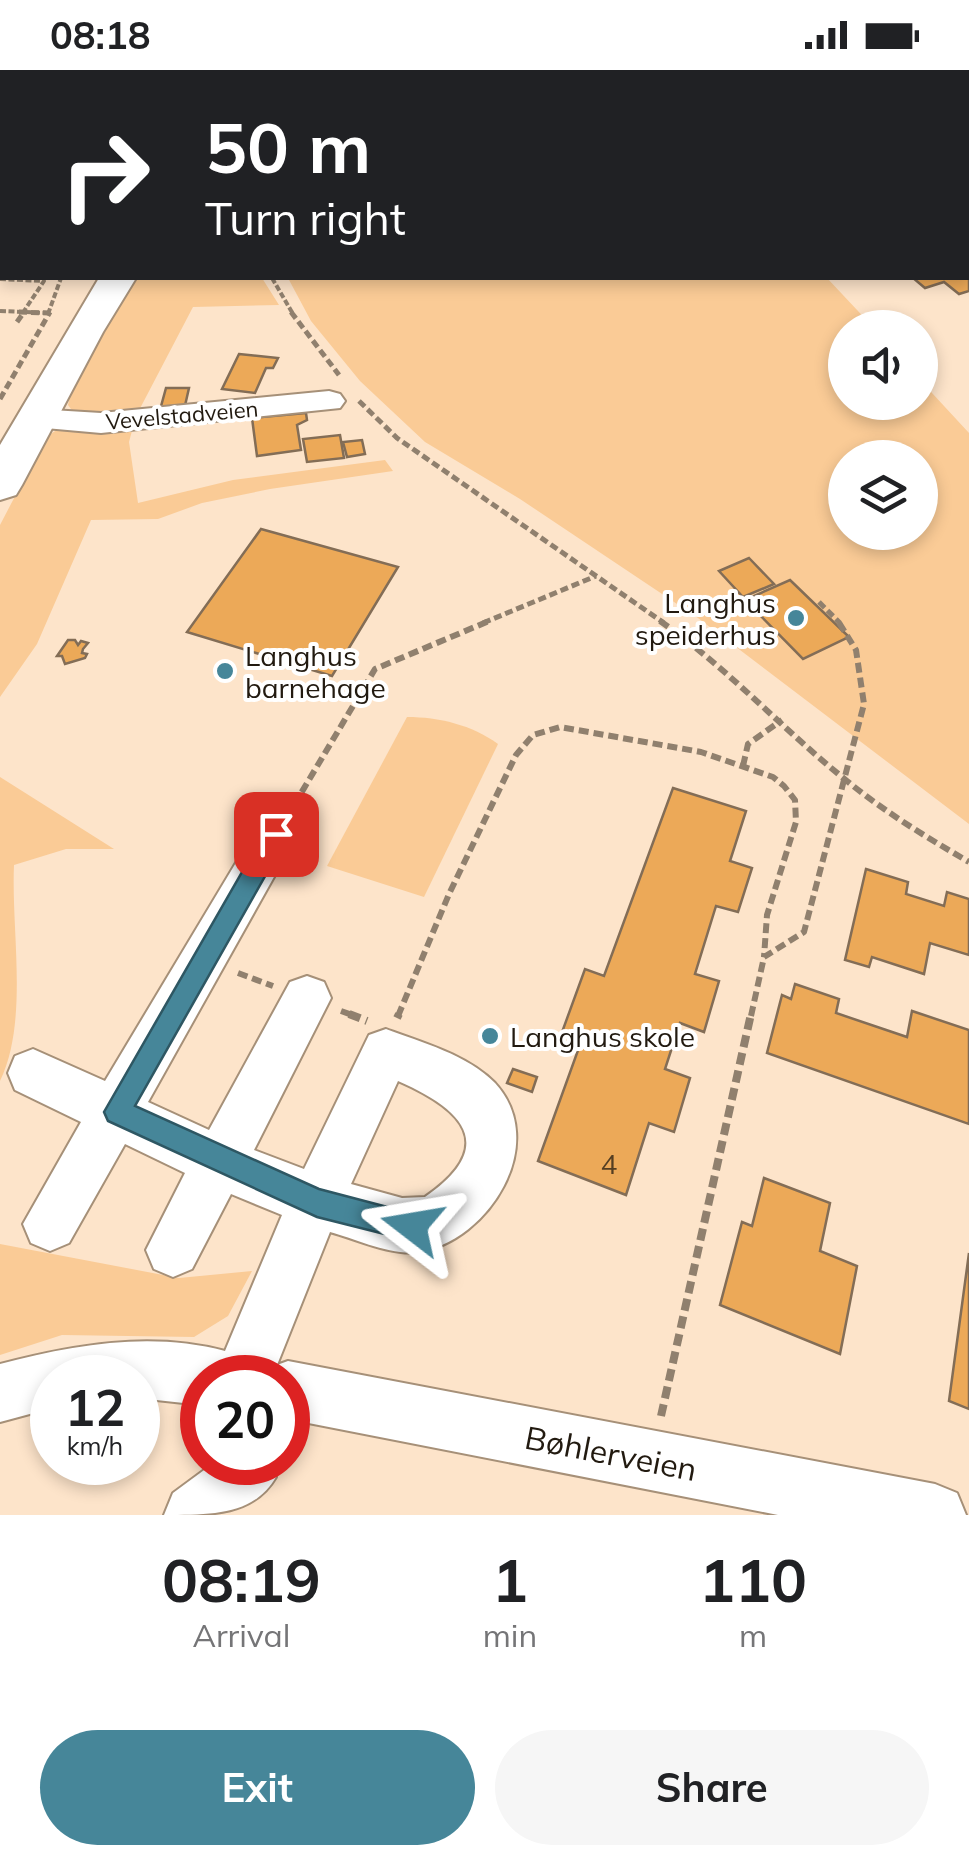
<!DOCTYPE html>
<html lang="en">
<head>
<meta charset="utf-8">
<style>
  body { margin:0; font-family:Mulish,sans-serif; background:#f6f6f6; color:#202124; height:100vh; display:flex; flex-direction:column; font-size:38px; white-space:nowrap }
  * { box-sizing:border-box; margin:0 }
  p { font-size:32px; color:#757577 }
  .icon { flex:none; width:55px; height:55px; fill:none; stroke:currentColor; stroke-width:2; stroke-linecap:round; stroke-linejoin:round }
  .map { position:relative; height:1445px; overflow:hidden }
  .sheet { display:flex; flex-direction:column; background:#fff; flex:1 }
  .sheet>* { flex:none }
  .top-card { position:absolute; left:0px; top:0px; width:970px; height:210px; box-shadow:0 5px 15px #0003; background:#202124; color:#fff; overflow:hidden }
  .tools { position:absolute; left:828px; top:240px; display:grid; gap:20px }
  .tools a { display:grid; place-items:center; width:110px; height:110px; border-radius:50%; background:#fff; box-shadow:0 5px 15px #0003; font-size:50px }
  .speed { position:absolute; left:30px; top:1285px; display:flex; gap:20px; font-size:50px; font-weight:700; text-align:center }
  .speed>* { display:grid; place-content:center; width:130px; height:130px; border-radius:50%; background:#fff; box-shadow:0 5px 15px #0003; line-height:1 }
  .speed small { font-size:25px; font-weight:400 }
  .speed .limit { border:15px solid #d22; background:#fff; color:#111 }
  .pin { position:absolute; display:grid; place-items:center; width:85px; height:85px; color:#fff; margin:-42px; border-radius:20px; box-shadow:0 5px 15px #0006 }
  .me { position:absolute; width:110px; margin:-55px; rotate:284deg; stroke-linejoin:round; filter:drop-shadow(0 0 8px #0008) }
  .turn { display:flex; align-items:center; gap:35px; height:210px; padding:0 40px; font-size:45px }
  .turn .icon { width:130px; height:130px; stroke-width:2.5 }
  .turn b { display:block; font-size:70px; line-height:85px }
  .eta { display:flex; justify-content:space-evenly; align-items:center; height:170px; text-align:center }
  .eta b { font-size:60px; font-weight:700; line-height:70px }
  .cta { display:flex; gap:20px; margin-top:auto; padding:20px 40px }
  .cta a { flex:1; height:115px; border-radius:60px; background:#468699; color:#fff; font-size:40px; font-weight:700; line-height:115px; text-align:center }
  .cta a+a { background:#f6f6f6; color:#202124 }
  .status { display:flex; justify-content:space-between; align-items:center; height:70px; padding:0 50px; background:#fff; direction:ltr }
  .status svg { height:28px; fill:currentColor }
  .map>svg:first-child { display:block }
  .green { fill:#facb96; fill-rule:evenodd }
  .building { fill:#eca958; stroke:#836d56; stroke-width:2.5 }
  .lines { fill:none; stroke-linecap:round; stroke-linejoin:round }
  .minor-casing { stroke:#a69078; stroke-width:4 }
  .major-casing { stroke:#a69078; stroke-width:4 }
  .path-far3 { stroke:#90806e; stroke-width:4; stroke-dasharray:6 2.5; stroke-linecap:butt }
  .path-far2 { stroke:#90806e; stroke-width:5; stroke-dasharray:8 4; stroke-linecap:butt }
  .path-far1 { stroke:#90806e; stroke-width:6; stroke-dasharray:10 5; stroke-linecap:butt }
  .path { stroke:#90806e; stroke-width:8; stroke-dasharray:12 6; stroke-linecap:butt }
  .minor { fill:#fff; fill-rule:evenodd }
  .major { fill:#fff; fill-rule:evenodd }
  .rail-casing { stroke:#8d7d6b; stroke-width:8 }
  .rail { stroke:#fff; stroke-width:5; stroke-dasharray:14; stroke-linecap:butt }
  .route { fill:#468699; stroke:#2e5763; stroke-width:2.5 }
  .poi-dot { fill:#468699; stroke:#fff; stroke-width:4 }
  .labels { text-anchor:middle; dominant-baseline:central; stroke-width:8; stroke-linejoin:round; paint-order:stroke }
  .far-street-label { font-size:22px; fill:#221a10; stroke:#fff }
  .poi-label { font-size:28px; fill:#221a10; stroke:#fff; text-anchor:start }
  .near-number-label { font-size:28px; fill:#543e22 }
  .near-street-label { font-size:32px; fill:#221a10; stroke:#fff }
</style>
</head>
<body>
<div class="status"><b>08:18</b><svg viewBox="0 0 49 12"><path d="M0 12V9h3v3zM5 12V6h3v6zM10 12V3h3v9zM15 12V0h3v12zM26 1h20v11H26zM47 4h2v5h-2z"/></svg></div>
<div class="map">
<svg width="969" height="1445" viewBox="0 0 969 1445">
  <rect width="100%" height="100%" fill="#fde4ca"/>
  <!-- green -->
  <g class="green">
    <polygon points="458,0 969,0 969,29 968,2 451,2"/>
    <path d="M133 208H262L279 235 193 237 135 348 74 343 68 335C77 291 105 243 133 208Z"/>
    <path d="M288 208H827L873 257 845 258V332H920V310L969 363V754L698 548 520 429 425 372 360 311 311 251ZM845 388H920V462H845Z"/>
    <polygon points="63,356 133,357 129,372 138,433 233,410 385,390 393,401 270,419 202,433 158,449 91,450 37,574 0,627 0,455 46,367"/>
    <path d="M407 647C439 647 472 655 498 674L424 827 327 796Z"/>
    <path d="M0 707 114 779H66L14 795C11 861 29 951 0 1011Z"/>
    <polygon points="0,1174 179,1208 252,1201 228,1246 194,1267 62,1265 0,1285"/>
  </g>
  <!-- building -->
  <g class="building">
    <polygon points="969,206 969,221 959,224 944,212 925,218 913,208"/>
    <polygon points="239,284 278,288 273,298 266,298 255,323 222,319"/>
    <polygon points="166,318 189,318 184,340 160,340"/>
    <polygon points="306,343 307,350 297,355 301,380 257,386 252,348"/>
    <polygon points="340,365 344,388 307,392 303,369"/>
    <polygon points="362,370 365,384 347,387 343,372"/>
    <polygon points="261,459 398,497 332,606 187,562"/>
    <polygon points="749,488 774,514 743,527 719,501"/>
    <polygon points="790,510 849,567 803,589 745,530"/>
    <polygon points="68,570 75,570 78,575 81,571 88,573 83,579 82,583 87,584 85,588 65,594 62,586 57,586"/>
    <polygon points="673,718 746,741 730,791 752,798 738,842 716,836 695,904 719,911 704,962 680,953 665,999 690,1008 674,1062 649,1053 626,1125 538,1091 581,972 561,965 585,899 604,906"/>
    <polygon points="866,799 908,812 906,824 944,836 947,822 969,829 969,885 930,873 924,904 872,887 869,897 845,890"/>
    <polygon points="795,914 839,929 836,943 907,967 912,941 969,960 969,1054 767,983 782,925 791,929"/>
    <polygon points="513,999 537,1007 532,1022 507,1013"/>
    <polygon points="764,1108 830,1133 820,1181 857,1196 840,1284 720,1235 742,1152 752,1156"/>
    <polygon points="969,1183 969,1339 949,1331"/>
  </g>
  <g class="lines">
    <!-- minor casing -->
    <g class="minor-casing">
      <g id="minor">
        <polygon points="926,0 950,0 952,2 928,2"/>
        <polygon points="968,92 969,92 969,109 968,108"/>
        <rect x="968" y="164" width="1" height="16"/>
        <polygon points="329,321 340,324 345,331 340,338 101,363 23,356 19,349 23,342 35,339 101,343"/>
        <path d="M276 746 291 751 298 764 148 1032 209 1060 290 912 307 906 324 912 331 928 254 1080 304 1099 369 965 386 959C421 972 468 985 495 1013 550 1073 489 1171 419 1182 391 1186 356 1169 330 1162L277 1295 288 1291 935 1414 957 1423 966 1445H778L288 1349V1308H202V1335L138 1328V1308H52V1338L0 1352V1294C72 1275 151 1261 225 1281L282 1145 231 1124 192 1199 173 1207 154 1199 146 1180 185 1103 125 1074 69 1173 50 1181 31 1173 23 1154 81 1052 15 1020 8 1003 15 986 33 979 105 1011 261 751ZM398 1011C462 1039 500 1075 425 1127L402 1128 351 1114Z"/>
        <path d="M215 1392H270L276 1407C254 1445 213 1445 164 1445L173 1423Z"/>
      </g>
    </g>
    <!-- major casing -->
    <g class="major-casing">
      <polygon id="major" points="99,208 136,208 103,262 22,415 16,425 0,430 0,375"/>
    </g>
    <!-- path-far3 -->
    <g class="path-far3">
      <polyline points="350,2 357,0"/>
      <polyline points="272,208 293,244"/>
      <polyline points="0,209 44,211 22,244"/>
      <polyline points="0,241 49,243"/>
      <polyline points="48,244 61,208"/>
    </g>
    <!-- path-far2 -->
    <g class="path-far2">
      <polyline points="19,242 49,243"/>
      <polyline points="291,242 339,305"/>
      <polyline points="17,252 24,242"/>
      <polyline points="0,329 50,242"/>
      <polyline points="359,331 397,368 664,553"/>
      <polyline points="819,532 840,553"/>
      <polyline points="483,553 596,506"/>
    </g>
    <!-- path-far1 -->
    <g class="path-far1">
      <path d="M660 551C728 598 783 660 847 711 885 742 926 767 969 792"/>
      <polyline points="743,696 748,674 782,650"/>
      <polyline points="294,735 375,599 489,551"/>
      <polyline points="238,903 273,916"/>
      <polyline points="341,941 355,946"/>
      <polyline points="398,946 449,824 516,685 533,665 560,657 701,682 773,707 784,716 795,730 796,752 767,845 764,887"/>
      <polyline points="751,946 764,887 804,862 864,634 856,580 838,551"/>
    </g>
    <!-- path -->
    <g class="path">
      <polyline points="349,944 367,951"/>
      <polyline points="397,948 399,944"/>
      <polyline points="661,1346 751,944"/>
    </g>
    <!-- minor -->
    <use href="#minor" class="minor"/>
    <!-- major -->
    <use href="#major" class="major"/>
    <!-- rail casing -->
    <g class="rail-casing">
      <g id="rail">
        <polyline points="0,137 2,133"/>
        <polyline points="0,161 2,157"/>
      </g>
    </g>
    <!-- rail -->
    <use href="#rail" class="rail"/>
  </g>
  <!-- route -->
  <polygon class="route" points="276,754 285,757 288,764 285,771 135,1036 319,1119 422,1146 427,1156 422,1167 412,1171 317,1147 108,1051 104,1042 268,757"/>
  <!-- markers -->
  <g class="poi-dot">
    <circle cx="796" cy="548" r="10"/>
    <circle cx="225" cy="601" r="10"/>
    <circle cx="490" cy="966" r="10"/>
  </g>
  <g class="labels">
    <!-- far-street labels -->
    <g class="far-street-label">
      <text transform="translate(182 345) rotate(-5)">Vevelstadveien</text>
    </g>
    <!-- poi labels -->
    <g class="poi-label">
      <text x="776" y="532" text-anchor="end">Langhus<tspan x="776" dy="32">speiderhus</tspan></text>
      <text x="245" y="585">Langhus<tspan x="245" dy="32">barnehage</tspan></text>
      <text x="510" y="966">Langhus skole</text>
    </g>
    <!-- near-number labels -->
    <g class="near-number-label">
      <text x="609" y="1093">4</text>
    </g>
    <!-- near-street labels -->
    <g class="near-street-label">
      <text transform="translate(611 1383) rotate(11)">Bøhlerveien</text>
    </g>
  </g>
</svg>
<div class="tools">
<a><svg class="icon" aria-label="sound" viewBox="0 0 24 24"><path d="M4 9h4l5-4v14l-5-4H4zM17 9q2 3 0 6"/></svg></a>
<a><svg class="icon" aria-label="layers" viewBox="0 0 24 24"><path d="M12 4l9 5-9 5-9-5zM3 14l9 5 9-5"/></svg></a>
</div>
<div class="speed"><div>12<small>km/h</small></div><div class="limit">20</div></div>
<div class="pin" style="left:276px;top:764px;background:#d93025"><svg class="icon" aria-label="arrive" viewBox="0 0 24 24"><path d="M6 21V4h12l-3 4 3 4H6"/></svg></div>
<svg class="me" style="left:412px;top:1156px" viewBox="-20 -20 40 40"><path d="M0-17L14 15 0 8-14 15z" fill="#468699" stroke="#fff" stroke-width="4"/></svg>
<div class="top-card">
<div class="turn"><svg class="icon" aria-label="right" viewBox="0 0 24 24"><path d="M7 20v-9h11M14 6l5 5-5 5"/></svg><div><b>50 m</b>Turn right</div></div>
</div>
</div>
<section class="sheet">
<div class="eta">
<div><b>08:19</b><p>Arrival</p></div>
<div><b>1</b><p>min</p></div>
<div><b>110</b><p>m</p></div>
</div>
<div class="cta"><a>Exit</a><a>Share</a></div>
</section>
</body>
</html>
